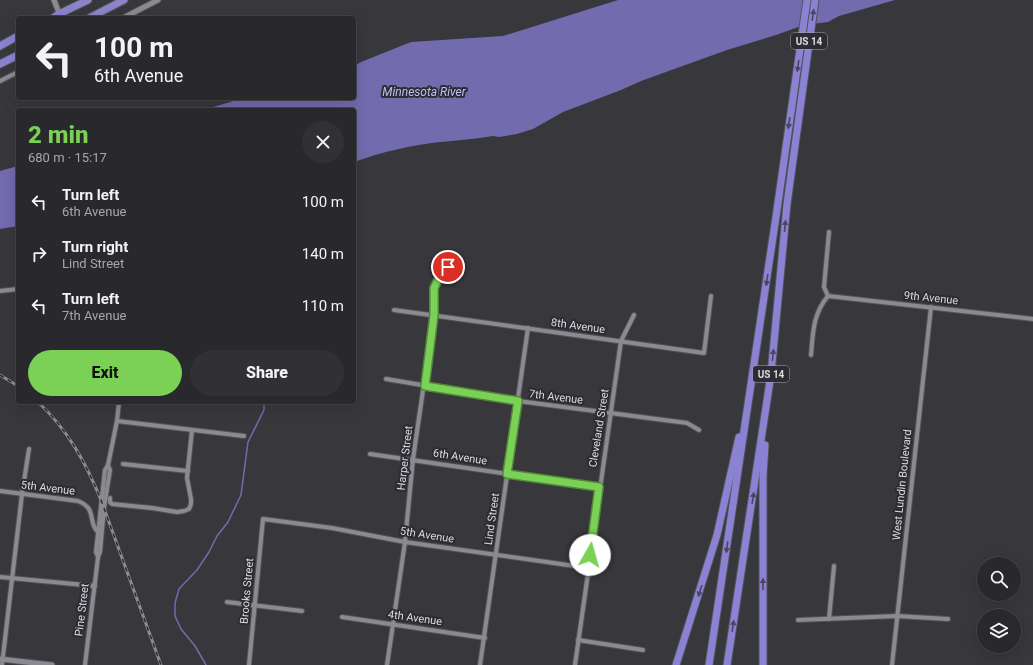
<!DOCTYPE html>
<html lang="en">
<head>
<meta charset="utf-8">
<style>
  body { margin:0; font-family:Roboto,sans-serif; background:#313135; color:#f1f3f6; height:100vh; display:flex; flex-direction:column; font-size:15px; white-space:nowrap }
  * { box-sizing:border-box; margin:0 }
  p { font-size:13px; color:#a5a6aa }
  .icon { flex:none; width:22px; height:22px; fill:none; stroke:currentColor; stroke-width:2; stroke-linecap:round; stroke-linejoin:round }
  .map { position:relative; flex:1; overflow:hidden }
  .sheet { position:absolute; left:16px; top:108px; width:340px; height:296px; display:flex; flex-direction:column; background:#29292d; border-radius:4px; box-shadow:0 4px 16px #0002,0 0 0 1px #454549 }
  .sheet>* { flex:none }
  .guide { position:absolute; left:16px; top:16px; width:340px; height:84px; border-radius:4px; box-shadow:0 4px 16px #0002,0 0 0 1px #454549; background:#29292d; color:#f1f3f6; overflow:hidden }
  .buttons { position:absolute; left:977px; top:557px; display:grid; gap:8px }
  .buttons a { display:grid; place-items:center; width:44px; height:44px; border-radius:50%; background:#29292d; box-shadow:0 4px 16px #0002,0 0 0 1px #454549; font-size:20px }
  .pin { position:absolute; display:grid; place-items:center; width:34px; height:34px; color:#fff; margin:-17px; border:2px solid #fff; border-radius:50%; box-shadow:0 1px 4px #0007 }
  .me { position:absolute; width:44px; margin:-22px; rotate:7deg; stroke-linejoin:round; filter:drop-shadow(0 0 3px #0008) }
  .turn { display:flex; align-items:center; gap:14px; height:84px; padding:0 12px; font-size:18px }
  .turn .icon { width:52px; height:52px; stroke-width:2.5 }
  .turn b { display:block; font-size:28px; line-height:34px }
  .round { display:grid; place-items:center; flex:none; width:42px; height:42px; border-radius:21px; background:#313135 }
  .summary { display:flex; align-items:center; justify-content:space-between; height:68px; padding:0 12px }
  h1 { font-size:24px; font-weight:800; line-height:30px; color:#7bd156 }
  .action { display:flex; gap:8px; margin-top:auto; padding:8px 12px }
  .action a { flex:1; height:46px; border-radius:24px; background:#7bd156; color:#111; font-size:16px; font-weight:800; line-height:46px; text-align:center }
  .action a+a { background:#313135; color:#f1f3f6 }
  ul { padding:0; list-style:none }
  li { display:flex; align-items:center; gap:12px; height:52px; padding:0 12px }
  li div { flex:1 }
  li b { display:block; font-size:15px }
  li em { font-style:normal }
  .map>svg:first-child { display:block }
  .water { fill:#726bae }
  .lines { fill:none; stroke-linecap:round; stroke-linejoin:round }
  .stream { stroke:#726bae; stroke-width:1.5 }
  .minor-casing { stroke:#535358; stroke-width:6 }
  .tertiary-casing { stroke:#535358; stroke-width:7 }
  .trunk-casing { stroke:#535358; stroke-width:9 }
  .motorway-casing { stroke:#535358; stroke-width:9 }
  .minor { stroke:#8a8a91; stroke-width:4 }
  .tertiary { stroke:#8a8a91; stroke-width:5 }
  .trunk { stroke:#8b84c6; stroke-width:7 }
  .motorway { stroke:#8b82d4; stroke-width:7 }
  .rail-casing { stroke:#8b8b90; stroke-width:3 }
  .rail { stroke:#2d2c32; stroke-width:1.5; stroke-dasharray:4.5; stroke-linecap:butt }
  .oneway { fill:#494663 }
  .route-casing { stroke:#508838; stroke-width:10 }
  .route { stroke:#7bd156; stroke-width:7 }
  .labels { text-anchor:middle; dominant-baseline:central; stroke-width:4; stroke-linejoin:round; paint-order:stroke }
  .shield { fill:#2d2c32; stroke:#a7a6ab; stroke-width:1 }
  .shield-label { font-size:10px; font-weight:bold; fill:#dbdbdf }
  .street-label { font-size:11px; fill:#dbdbdf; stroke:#2d2c32 }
  .water-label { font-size:12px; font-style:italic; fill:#c1bef6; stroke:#2d2c32 }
</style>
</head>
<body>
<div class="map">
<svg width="1033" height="665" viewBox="0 0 1033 665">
  <rect width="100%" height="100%" fill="#37373c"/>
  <!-- water -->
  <g class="water">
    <path d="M618 0H895L839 16 828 22 804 25 776 35 727 50 641 81 621 90 563 112 533 129 517 134 499 137 493 136C476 139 458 140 441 142 411 145 382 152 354 162V110H203L244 98H354V66L361 62 411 42 503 36Z"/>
    <polygon points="18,166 18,226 0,229 0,171"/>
  </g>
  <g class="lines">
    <!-- stream -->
    <polyline class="stream" points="206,665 195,646 181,629 175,616 175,603 179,589 197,570 209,552 217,536 228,522 241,495 248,442 264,410 264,402"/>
    <!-- minor casing -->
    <g class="minor-casing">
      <g id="minor">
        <polyline points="0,81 18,72"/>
        <polyline points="0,291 18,289"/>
        <polyline points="828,296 1033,319"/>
        <polyline points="828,296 824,287 829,232"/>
        <polyline points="394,310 704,353 711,296"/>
        <path d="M811 355C813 332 813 314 828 296"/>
        <polyline points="386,379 518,401 687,423 699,430"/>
        <polyline points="117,421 244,436"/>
        <polyline points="370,454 599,487"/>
        <polyline points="123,464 188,471"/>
        <path d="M0 491 78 501C98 509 87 522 98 532"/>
        <polyline points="110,498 110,502 112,504 152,508 177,512 184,511 189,509 191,504 191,499 187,478 192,430"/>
        <polyline points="98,557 96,552 105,470 108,465 117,421 119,402"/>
        <polyline points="0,577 95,586"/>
        <polyline points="227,602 302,611"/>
        <polyline points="342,617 485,638"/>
        <polyline points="829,619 834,566"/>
        <polyline points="798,620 897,616 948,619"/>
        <polyline points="578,640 643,650"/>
        <polyline points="2,665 22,494 29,449"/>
        <polyline points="85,665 98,557 100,552 104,508 110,470 108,465"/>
        <polyline points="249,665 263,519 332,528 405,542 589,568"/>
        <polyline points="387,665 405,542 413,459 434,315 434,289 441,275 456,260"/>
        <polyline points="480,665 528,328"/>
        <polyline points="575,665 621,341 634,315"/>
        <polyline points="892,665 931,307"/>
      </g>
    </g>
    <!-- tertiary casing -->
    <g class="tertiary-casing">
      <g id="tertiary">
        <polyline points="54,0 61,18"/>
        <polyline points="123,18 158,0"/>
        <polyline points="0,659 52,665"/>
      </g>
    </g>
    <!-- trunk casing -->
    <g class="trunk-casing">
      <g id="trunk">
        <polyline points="59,14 88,0"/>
        <polyline points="89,18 124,0"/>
      </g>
    </g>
    <!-- motorway casing -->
    <g class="motorway-casing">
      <g id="motorway">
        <polyline points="53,18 59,14"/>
        <polyline points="0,46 18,36"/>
        <polyline points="0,64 18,55"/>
        <polyline points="676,665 717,535 739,437"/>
        <polyline points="709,665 777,210 807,0"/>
        <polyline points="727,665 771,374 787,204 815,0"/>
        <polyline points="763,665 763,476 765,445"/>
      </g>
    </g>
    <!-- minor -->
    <use href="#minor" class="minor"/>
    <!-- tertiary -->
    <use href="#tertiary" class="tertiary"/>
    <!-- trunk -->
    <use href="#trunk" class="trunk"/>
    <!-- motorway -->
    <use href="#motorway" class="motorway"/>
    <!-- rail casing -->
    <g class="rail-casing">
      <g id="rail">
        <polyline points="0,375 18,386"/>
        <path d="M38 402C68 430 86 463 101 500L161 665"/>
      </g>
    </g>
    <!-- rail -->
    <use href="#rail" class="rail"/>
  </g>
  <!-- one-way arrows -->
  <defs><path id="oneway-solid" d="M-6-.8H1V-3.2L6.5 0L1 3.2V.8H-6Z"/></defs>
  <g class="oneway">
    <use href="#oneway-solid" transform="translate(813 15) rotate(-82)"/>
    <use href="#oneway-solid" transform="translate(798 66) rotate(98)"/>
    <use href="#oneway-solid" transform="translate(789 123) rotate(98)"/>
    <use href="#oneway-solid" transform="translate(785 226) rotate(-85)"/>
    <use href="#oneway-solid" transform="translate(767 280) rotate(98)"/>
    <use href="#oneway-solid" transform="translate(773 355) rotate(-84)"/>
    <use href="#oneway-solid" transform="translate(753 498) rotate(-81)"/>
    <use href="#oneway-solid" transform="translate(727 547) rotate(98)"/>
    <use href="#oneway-solid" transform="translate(763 584) rotate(-90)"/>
    <use href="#oneway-solid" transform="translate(700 591) rotate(108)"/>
    <use href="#oneway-solid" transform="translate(733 626) rotate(-81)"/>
  </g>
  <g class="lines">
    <!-- route casing -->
    <g class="route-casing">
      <polyline id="route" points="448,267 441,274 434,288 434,315 425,386 518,401 507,474 599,487 590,555"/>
    </g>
    <!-- route -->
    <use href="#route" class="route"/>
  </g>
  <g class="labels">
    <!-- shield labels -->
    <g class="shield">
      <rect x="791" y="33" width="36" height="16" rx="3"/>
      <rect x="753" y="366" width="36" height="16" rx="3"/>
    </g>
    <g class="shield-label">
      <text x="809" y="41">US 14</text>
      <text x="771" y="374">US 14</text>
    </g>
    <!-- street labels -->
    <g class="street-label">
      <text transform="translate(931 298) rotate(6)">9th Avenue</text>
      <text transform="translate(578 326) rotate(8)">8th Avenue</text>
      <text transform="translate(556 397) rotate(7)">7th Avenue</text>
      <text transform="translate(599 428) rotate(-81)">Cleveland Street</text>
      <text transform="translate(460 457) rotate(9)">6th Avenue</text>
      <text transform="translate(405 458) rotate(-83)">Harper Street</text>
      <text transform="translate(902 485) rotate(-84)">West Lundin Boulevard</text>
      <text transform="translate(48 488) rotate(7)">5th Avenue</text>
      <text transform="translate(492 519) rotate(-82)">Lind Street</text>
      <text transform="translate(427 535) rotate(9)">5th Avenue</text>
      <text transform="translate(247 591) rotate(-85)">Brooks Street</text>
      <text transform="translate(82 610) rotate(-83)">Pine Street</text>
      <text transform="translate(415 618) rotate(8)">4th Avenue</text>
    </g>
    <!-- water labels -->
    <g class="water-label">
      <text x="424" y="92">Minnesota River</text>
    </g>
  </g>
</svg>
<div class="buttons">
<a><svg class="icon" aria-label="search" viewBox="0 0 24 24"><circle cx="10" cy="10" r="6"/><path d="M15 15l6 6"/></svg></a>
<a><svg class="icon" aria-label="layers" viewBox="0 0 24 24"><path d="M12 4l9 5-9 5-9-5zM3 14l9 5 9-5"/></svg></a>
</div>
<div class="pin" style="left:448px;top:267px;background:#d93025"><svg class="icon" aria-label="arrive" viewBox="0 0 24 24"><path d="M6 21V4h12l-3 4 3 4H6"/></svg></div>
<svg class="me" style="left:590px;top:555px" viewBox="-20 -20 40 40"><circle r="19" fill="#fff"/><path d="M0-13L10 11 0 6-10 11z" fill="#7bd156"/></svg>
<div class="guide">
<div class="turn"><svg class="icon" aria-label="left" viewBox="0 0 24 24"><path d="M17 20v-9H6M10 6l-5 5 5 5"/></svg><div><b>100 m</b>6th Avenue</div></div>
</div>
<section class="sheet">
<div class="summary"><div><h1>2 min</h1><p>680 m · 15:17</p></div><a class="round"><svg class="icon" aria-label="close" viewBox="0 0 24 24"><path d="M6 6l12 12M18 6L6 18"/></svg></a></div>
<ul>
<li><svg class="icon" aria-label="left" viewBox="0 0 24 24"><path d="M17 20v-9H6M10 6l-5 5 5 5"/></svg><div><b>Turn left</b><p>6th Avenue</p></div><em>100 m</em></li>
<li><svg class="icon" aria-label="right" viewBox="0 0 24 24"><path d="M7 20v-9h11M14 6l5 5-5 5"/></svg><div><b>Turn right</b><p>Lind Street</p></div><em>140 m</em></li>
<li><svg class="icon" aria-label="left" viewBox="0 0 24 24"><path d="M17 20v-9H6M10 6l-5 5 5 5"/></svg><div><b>Turn left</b><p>7th Avenue</p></div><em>110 m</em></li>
</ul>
<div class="action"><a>Exit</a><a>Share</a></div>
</section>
</div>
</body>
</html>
